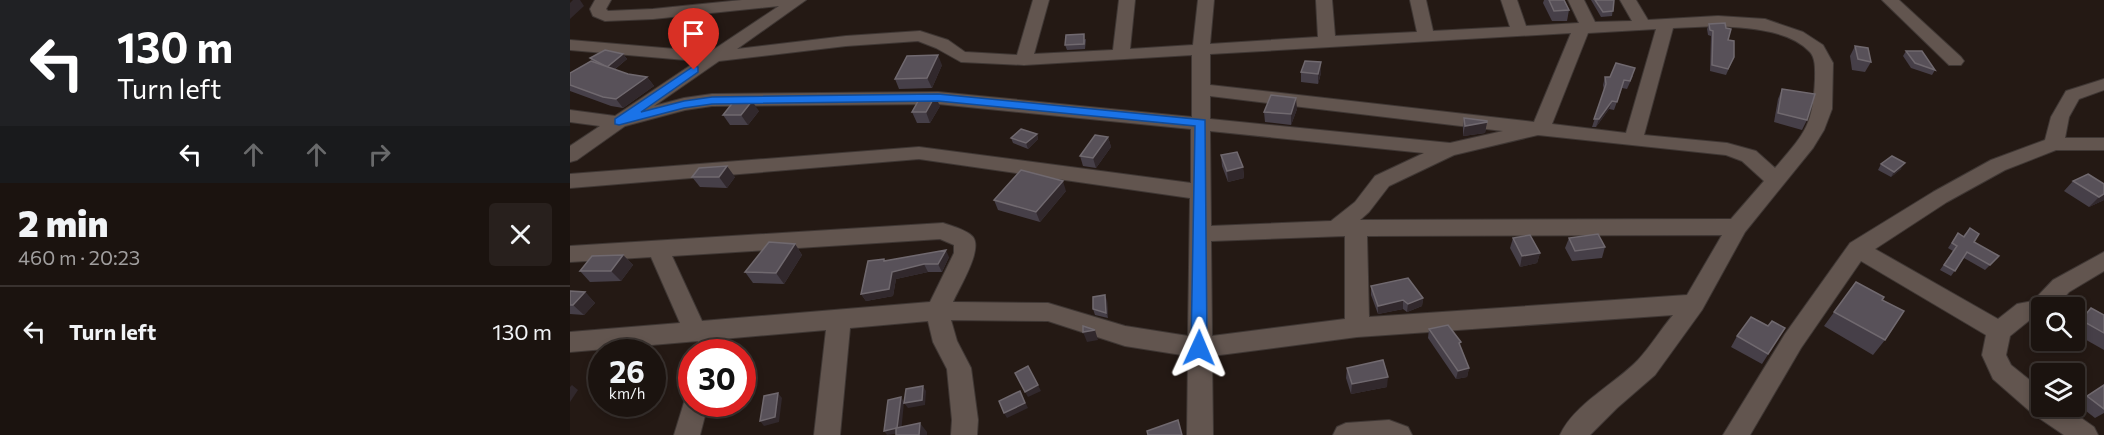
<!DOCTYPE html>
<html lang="en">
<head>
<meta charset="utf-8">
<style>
  body { margin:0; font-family:Commissioner,sans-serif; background:#28201d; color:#f1f3f6; height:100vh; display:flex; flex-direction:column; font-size:22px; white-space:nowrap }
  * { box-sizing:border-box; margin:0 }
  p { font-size:20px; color:#a09e9e }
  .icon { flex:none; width:33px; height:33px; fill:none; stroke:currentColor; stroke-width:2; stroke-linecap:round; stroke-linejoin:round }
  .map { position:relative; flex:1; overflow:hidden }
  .sheet { display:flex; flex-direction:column; background:#1b130f; width:570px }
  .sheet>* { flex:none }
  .guide { background:#202124; color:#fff; overflow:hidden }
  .controls { position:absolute; left:1461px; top:297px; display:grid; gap:12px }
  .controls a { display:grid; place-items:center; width:54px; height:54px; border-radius:6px; background:#1b130f; box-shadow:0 3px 9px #0003,0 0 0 2px #39322f; font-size:30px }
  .speed { position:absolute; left:18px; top:339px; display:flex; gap:12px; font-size:30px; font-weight:700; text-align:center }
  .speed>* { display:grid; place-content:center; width:78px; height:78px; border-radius:50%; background:#1b130f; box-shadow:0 3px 9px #0003,0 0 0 2px #39322f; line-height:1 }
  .speed small { font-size:15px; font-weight:400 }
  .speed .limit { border:9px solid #d22; background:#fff; color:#111 }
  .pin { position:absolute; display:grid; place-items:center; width:51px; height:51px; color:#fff; margin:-62px -26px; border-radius:50% 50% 50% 0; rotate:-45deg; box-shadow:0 0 6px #0007 }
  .pin .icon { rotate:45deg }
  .me { position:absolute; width:66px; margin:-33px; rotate:1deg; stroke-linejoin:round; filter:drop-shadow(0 0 4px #0008) }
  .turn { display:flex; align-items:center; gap:21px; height:126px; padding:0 18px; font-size:27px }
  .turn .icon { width:78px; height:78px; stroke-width:2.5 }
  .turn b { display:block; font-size:42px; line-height:51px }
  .lanes { display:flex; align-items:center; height:57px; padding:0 18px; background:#0003; justify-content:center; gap:30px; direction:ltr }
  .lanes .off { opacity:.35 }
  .round { display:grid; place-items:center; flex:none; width:63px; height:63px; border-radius:6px; background:#28201d }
  .overview { display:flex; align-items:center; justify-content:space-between; height:102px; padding:0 18px }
  h1 { font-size:36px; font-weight:800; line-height:45px }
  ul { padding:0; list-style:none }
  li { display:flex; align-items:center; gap:18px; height:90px; padding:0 18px; border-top:2px solid #39322f }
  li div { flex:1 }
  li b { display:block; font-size:22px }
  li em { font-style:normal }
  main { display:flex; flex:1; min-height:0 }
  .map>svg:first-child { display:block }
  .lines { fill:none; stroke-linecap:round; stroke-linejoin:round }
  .minor-casing { stroke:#3f3734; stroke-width:2 }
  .minor { fill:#62554f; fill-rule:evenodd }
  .wall { fill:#463f48 }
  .shaded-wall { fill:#31282c }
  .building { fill:#585159; stroke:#70696f; stroke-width:1.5 }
  .route { fill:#1a73e8; stroke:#114b97; stroke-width:1.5 }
</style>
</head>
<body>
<main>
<section class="sheet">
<div class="guide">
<div class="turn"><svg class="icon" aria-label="left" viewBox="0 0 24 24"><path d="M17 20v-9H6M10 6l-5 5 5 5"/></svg><div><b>130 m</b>Turn left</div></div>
<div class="lanes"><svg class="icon" aria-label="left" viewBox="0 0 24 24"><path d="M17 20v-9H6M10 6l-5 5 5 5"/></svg><svg class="icon off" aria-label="ahead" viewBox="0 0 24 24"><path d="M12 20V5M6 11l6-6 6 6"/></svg><svg class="icon off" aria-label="ahead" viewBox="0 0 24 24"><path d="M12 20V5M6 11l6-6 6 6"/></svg><svg class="icon off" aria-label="right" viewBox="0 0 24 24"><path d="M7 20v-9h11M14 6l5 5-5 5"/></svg></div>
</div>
<div class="overview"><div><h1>2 min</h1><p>460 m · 20:23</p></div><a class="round"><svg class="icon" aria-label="close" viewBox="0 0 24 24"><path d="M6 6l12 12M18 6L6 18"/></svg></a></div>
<ul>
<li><svg class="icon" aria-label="left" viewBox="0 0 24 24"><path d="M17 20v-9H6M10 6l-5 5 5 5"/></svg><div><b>Turn left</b></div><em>130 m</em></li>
</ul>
</section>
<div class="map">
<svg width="1534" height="435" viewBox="0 0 1534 435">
  <rect width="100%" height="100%" fill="#241914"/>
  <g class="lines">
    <!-- minor casing -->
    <g class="minor-casing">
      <g id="minor">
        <path d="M25 0H41L36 9 38 11 83 9 172 0H236L167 49 276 36 350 31 378 40 395 52 447 55 463 0H479L464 54 543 50 549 0H565L560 49 623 45 628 0H644L640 44 748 37 746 0H762L765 36 847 32 840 0H856L863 31 940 27 931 0H947L956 26 1009 23 998 0H1014L1025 22 1062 21 1050 0H1066L1078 20 1148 16 1195 19 1233 32 1253 45 1263 63 1262 109 1254 130 1243 148 1175 232 1132 310 1085 375 1047 408 1020 435H990C1004 404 1045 384 1068 360 1081 346 1091 329 1103 315L787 337 642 356 643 435H617L618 356 555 346 478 321 381 320 387 341 401 368 408 420 407 435H381L382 420 377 369 363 342 358 321 280 328 270 435H244L256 330 152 339 149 352H125L128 341 0 352V332L110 323 81 257 0 262V246L373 223C382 226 397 230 403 237 413 250 389 288 383 302L478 303 555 326 618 336 620 198 349 159 0 188V174L349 147 621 183V129L368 104 142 106 115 110 55 126 7 160 0 162V146L30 126 0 122V110L45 116 127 61 0 50V40L140 52 209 6 83 19 35 21 23 16 20 9ZM1148 26C1176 28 1219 29 1240 52 1246 59 1245 70 1245 79 1243 126 1235 133 1205 168L1186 151 1157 143 1074 135 1103 28ZM1086 29 1056 133 982 124 1018 33ZM1001 33 964 122 640 85V54ZM348 41 366 48 391 62 454 65 622 55V117L368 92 142 94 114 98 84 106 149 61 276 46ZM640 96 933 131 880 143 640 119ZM640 131 854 153 805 176 785 202 761 221 641 226ZM968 135 1156 155 1172 161 1194 181 1161 219 790 220 799 212 819 186 884 155ZM1152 235 1117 295 799 317 797 236ZM775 236V319L642 336 641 241ZM370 239 384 245V253L360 302 132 321 102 256Z"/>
        <polygon points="1312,0 1329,0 1391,57 1394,61 1391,65 1379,65"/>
        <polygon points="1534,79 1534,90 1509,99 1499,117 1495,138 1534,138 1534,150 1486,150 1435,170 1377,202 1305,249 1428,319 1447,304 1463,301 1483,280 1534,252 1534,271 1499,292 1485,308 1472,308 1472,317 1461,319 1440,336 1436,355 1441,365 1472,390 1472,406 1494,406 1524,427 1528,435 1494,435 1463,414 1423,379 1412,355 1416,335 1291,261 1231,348 1180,435 1153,435 1215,334 1280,243 1363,192 1421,160 1475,140 1481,117 1496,91"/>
        <polygon points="122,394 122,404 138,404 130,435 104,435 116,396"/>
        <polygon points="819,420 838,427 842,435 763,435 767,427 776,423"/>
      </g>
    </g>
    <!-- minor -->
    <use href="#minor" class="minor"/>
  </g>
  <!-- wall -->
  <g class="wall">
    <polygon points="974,0 994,0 999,10 997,21 982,21 973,3"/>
    <polygon points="1021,0 1044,0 1042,16 1031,17"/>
    <polygon points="1139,24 1158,40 1164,57 1156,75 1140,71 1141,36 1138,35 1137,29"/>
    <polygon points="516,39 515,49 497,50 495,45"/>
    <polygon points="1285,46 1301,62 1295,72 1282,70 1280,56"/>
    <polygon points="1336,51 1365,70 1362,75 1341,68 1333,56"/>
    <polygon points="53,54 57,59 44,70 58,74 77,77 84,86 53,108 41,106 0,91 0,73 24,63 20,58"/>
    <polygon points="372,65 362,88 329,89 325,79"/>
    <polygon points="731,72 751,73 748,84 731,82"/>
    <polygon points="1063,76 1057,89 1052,88 1044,110 1039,109 1026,127 1022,127 1034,91 1033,85 1035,77"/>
    <polygon points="1212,89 1237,120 1232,130 1204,122 1208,99"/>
    <polygon points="370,106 360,123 347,123 342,112"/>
    <polygon points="727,109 721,125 695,122 694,112"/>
    <polygon points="189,111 178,125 160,125 153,115"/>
    <polygon points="894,118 917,122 915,133 893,136 893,128"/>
    <polygon points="467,134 468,139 458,149 443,143 441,138"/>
    <polygon points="538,137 541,147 526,168 513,166 510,156"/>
    <polygon points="651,155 673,167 674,178 658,182 652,166"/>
    <polygon points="1311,164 1331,169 1321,177 1308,170"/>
    <polygon points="122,177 165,177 157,188 130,187"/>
    <polygon points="1503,181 1534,184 1534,200 1519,207 1494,191"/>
    <polygon points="496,191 470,222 428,210 424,200"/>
    <polygon points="1400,228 1404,242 1429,256 1415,270 1394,258 1381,276 1370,270 1383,251 1378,248 1388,233 1393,236"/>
    <polygon points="943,238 970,253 967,263 950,267 940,248"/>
    <polygon points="999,238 1035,247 1032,258 1002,261 995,248"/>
    <polygon points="225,244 232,255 214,284 183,283 175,272"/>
    <polygon points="53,255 63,265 51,281 20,282 10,271"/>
    <polygon points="379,257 372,272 358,272 326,279 323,296 296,301 291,294 316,261"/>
    <polygon points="1286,282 1312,300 1315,340 1303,355 1254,326"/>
    <polygon points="801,286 853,298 852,306 837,312 833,309 808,314 801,295"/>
    <polygon points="0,291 15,292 25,303 14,315 0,314"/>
    <polygon points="537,300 538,318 525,315 523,309"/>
    <polygon points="1521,308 1534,315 1534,350 1504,333 1504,325"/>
    <polygon points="1198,326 1215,328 1192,364 1161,347 1167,336"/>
    <polygon points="859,329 890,346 899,368 897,377 886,379 858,338"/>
    <polygon points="777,368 817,387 781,394 776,378"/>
    <polygon points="1534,385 1534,413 1525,418 1507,404 1517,396"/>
  </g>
  <!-- shaded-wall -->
  <g class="shaded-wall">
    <polygon points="3,0 10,0 14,6 0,19 0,3"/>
    <polygon points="53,54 57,59 41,72 37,67"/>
    <polygon points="368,55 372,65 362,88 357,78"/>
    <polygon points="751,62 751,73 748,84 748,74"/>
    <polygon points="77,77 84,86 53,108 46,99"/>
    <polygon points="365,96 370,106 360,123 356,112"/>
    <polygon points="726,98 727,109 721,125 721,114"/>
    <polygon points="182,101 189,111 178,125 171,115"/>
    <polygon points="1042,101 1039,109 1026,127 1029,119"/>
    <polygon points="917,122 915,133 893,136 895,126"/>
    <polygon points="467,134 468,139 458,149 456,143"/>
    <polygon points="538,137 541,147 526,168 523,158"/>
    <polygon points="1335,163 1331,169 1321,177 1324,172"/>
    <polygon points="157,166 165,177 157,188 149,177"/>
    <polygon points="673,167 674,178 658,182 657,171"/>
    <polygon points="493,181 496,191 470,222 466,212"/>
    <polygon points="1534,194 1534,200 1519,207 1529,197"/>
    <polygon points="225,244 232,255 214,284 206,273"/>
    <polygon points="376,250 379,257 372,272 368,264"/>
    <polygon points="970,253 967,263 950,267 952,256"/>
    <polygon points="53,255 63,265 51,281 41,271"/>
    <polygon points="354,264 358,272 326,279 323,296 296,301 291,294 322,272"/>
    <polygon points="15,292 25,303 14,315 3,305"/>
    <polygon points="535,295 537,300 538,318 536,313"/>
    <polygon points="853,298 852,306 837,312 838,304"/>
    <polygon points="833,300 833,309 808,314 808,306"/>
    <polygon points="525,330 528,340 517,342 513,332"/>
    <polygon points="899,368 897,377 886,379 888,371"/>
    <polygon points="818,377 817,387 781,394 782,384"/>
    <polygon points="2,385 8,390 0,402 0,387"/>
    <polygon points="468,385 471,391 458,397 455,392"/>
    <polygon points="353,386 356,391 355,405 338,408 334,403"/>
    <polygon points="450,391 458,408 437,418 434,413"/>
    <polygon points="208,393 212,398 209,422 194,426 190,421"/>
    <polygon points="331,397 334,402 331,433 317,435 314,431"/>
    <polygon points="350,423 357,432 357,435 349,435"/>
  </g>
  <!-- building -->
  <g class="building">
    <polygon points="979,0 994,0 999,10 984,11"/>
    <polygon points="1025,0 1044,0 1043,11 1033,12"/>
    <polygon points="1155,23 1156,28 1161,29 1158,40 1164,41 1164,57 1158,69 1142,65 1143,31 1140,30 1139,24"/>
    <polygon points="514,34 514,44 495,45 496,35"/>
    <polygon points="1285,46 1298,48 1301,62 1288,59"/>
    <polygon points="35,50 53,54 37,67 20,58"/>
    <polygon points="1336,51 1352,51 1365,70 1345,63"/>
    <polygon points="368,55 357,78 325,79 337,56"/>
    <polygon points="21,61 58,74 77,77 46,99 33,97 0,85 0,73"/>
    <polygon points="735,61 751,62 748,74 731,72"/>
    <polygon points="1046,63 1065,68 1060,81 1054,80 1047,102 1042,101 1029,119 1024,119 1036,84 1035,77 1040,77"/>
    <polygon points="1212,89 1245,94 1237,120 1208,113"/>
    <polygon points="701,95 726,98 721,114 694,112"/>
    <polygon points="351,96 365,96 356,112 342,112"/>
    <polygon points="164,101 182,101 171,115 153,115"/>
    <polygon points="894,118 917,121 917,122 895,126"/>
    <polygon points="451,129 467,134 456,143 441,138"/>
    <polygon points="525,135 538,137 523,158 510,156"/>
    <polygon points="667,152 673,167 657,171 651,155"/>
    <polygon points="1322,156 1335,163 1324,172 1311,164"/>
    <polygon points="157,166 149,177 122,177 129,168"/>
    <polygon points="451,170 493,181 466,212 424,200"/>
    <polygon points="1518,174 1534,184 1534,194 1529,197 1503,181"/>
    <polygon points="1400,228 1409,234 1404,242 1429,256 1420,265 1397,252 1385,271 1374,265 1387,246 1382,243 1388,233 1394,237"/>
    <polygon points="1028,234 1035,247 1005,251 999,238"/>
    <polygon points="960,235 970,253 952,256 943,238"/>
    <polygon points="199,242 225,244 206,273 175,272"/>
    <polygon points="376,250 368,264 354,264 322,272 319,289 291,294 298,261 314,259 314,261"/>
    <polygon points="53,255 41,271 10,271 22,256"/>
    <polygon points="838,278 853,298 838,304 833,300 808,306 801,286"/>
    <polygon points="1286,282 1314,297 1312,300 1334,311 1315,340 1264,312"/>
    <polygon points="0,291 15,292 3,305 0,305"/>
    <polygon points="535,295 536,313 523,309 523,297"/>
    <polygon points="1521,308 1534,315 1534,333 1511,320"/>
    <polygon points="1181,317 1198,326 1202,321 1215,328 1198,354 1167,336"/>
    <polygon points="878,325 891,342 889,343 899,368 888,371 859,329"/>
    <polygon points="513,326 525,330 513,332"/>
    <polygon points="813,360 818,377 782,384 777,368"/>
    <polygon points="458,366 468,385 455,392 445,373"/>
    <polygon points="1534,385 1534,409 1517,396"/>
    <polygon points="353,386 352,400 334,403 336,389"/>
    <polygon points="450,391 455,403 434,413 429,401"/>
    <polygon points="208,393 205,417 190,421 194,396"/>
    <polygon points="331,397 327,428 314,431 318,400"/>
    <polygon points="608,420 612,435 578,435 577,431"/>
    <polygon points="350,423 349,435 326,435 326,428"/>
  </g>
  <!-- route -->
  <polygon class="route" points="124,66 128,67 128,72 71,112 114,101 142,97 368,94 635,120 637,348 635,353 629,355 624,353 621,348 625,126 368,101 142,104 114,108 49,125 45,124 45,119"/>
</svg>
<div class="controls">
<a><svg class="icon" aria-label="search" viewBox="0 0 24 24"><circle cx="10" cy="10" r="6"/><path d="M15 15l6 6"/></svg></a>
<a><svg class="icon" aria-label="layers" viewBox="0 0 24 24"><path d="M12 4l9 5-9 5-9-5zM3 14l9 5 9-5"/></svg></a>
</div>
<div class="speed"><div>26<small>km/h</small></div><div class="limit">30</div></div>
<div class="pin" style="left:124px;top:70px;background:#d93025"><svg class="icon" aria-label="arrive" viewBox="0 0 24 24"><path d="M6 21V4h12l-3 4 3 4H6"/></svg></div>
<svg class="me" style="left:629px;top:348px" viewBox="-20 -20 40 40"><path d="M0-17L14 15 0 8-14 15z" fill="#1a73e8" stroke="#fff" stroke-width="4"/></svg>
</div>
</main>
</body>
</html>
